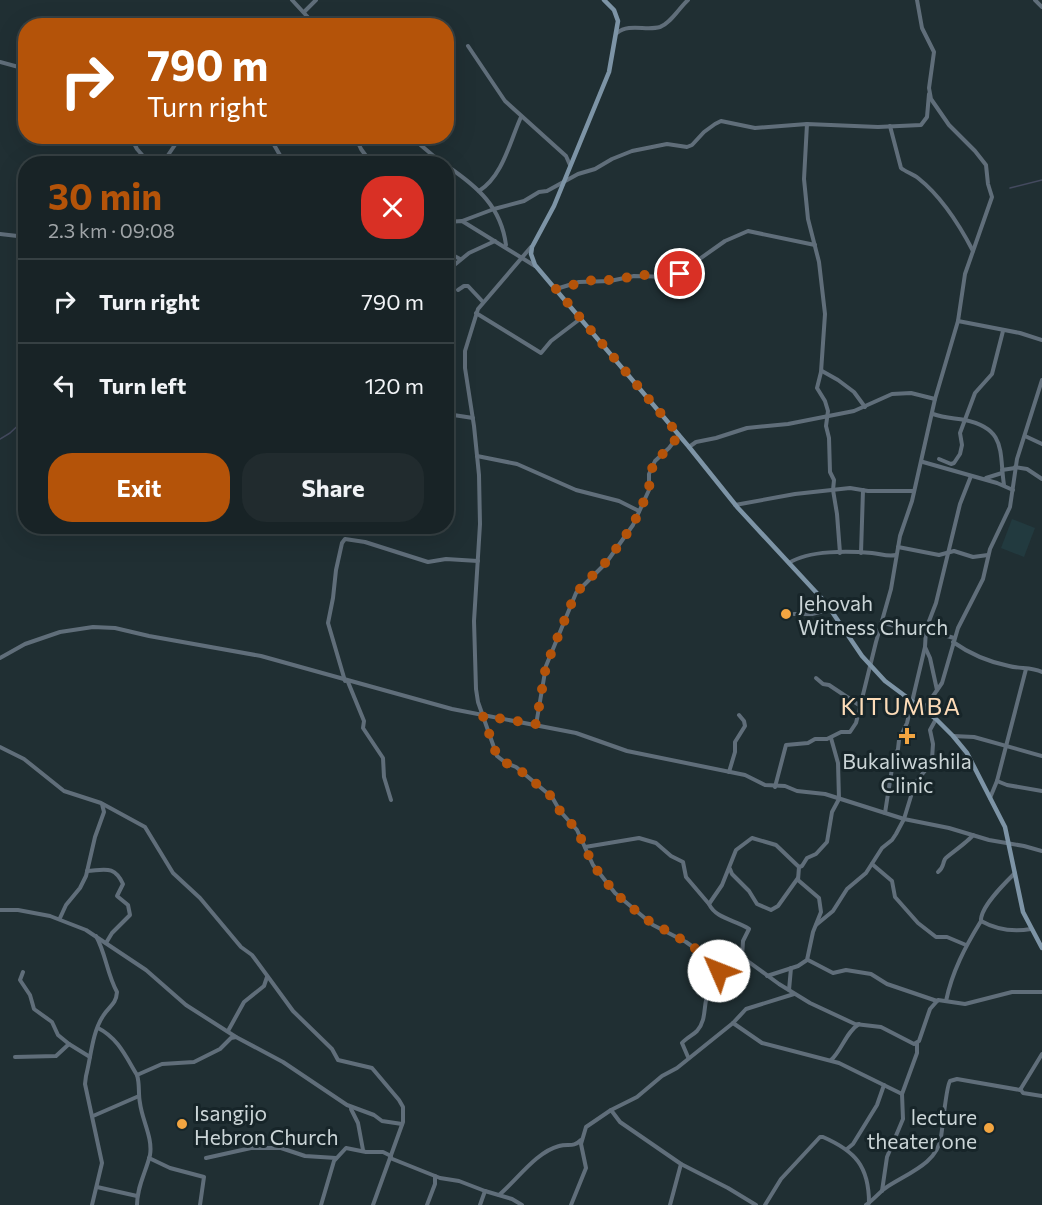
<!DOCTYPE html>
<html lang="en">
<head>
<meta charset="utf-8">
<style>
  body { margin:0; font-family:Commissioner,sans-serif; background:#212b2e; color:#f1f3f6; height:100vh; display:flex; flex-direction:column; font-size:22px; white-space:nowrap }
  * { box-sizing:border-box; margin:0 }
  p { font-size:20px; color:#9fa4a7 }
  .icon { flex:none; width:33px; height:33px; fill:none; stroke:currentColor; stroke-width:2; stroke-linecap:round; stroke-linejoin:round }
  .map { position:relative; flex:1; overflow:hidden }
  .details { position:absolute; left:18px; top:156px; width:436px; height:378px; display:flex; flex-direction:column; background:#182326; border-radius:24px; box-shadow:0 6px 24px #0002,0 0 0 2px #364043 }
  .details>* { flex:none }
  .guide { position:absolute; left:18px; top:18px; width:436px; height:126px; border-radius:24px; box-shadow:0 6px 24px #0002,0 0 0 2px #364043; background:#b45309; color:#fff; overflow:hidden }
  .pin { position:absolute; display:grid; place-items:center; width:51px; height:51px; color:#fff; margin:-26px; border:3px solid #fff; border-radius:50%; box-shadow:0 2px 6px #0007 }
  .me { position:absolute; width:66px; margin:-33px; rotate:314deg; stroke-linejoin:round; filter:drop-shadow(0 0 4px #0008) }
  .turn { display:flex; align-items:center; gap:21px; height:126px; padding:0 30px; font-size:27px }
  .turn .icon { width:78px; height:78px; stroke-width:2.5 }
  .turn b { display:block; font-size:42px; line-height:51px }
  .round { display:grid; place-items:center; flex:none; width:63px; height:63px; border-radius:24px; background:#212b2e }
  .head { display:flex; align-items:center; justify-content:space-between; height:102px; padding:0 30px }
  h1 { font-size:36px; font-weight:700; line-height:45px; color:#b45309 }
  .button { display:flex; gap:12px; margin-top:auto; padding:12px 30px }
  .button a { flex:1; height:69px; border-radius:24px; background:#b45309; color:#fff; font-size:24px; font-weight:700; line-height:69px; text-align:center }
  .button a+a { background:#212b2e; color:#f1f3f6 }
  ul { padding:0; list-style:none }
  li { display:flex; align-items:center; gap:18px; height:84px; padding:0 30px; border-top:2px solid #364043 }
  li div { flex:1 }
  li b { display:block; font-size:22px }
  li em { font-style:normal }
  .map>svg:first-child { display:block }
  .built { fill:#223a3f }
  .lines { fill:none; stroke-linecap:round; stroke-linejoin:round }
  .stream { stroke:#444a5f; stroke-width:1.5 }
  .street { stroke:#606e7a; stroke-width:4 }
  .secondary { stroke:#7d94a6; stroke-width:4.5 }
  .route { stroke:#b45309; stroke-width:10; stroke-dasharray:0 18 }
  .poi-dot { fill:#f2a541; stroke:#172529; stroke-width:2 }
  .labels { text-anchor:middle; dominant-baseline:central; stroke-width:6; stroke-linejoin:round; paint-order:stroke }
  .poi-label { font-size:21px; fill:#cbd5d7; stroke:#172529; text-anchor:start }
  .quarter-label { font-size:24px; letter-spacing:1.5px; fill:#fddcb8; stroke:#172529 }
</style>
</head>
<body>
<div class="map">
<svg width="1042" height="1205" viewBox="0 0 1042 1205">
  <rect width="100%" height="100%" fill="#202f33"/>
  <!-- built -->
  <polygon class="built" points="1012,519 1035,528 1024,557 1001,548"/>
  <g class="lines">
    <!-- stream -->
    <g class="stream">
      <polyline points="1010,188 1042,180"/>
      <polyline points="0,439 10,433 26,418"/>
    </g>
    <!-- street -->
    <g class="street">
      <polyline points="292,0 316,26"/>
      <polyline points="1035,0 1042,7"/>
      <polyline points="304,12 316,0"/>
      <polyline points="291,26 298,20 307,17"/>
      <path d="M617 33C629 23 646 31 660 27 671 23 679 8 688 0"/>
      <polyline points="468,46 505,101 566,156 570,165"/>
      <polyline points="0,62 26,69"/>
      <polyline points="807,124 804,179 808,219 819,262 825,314 821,372 817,388 825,401 828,411 826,426 829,438 830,472 834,480 833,490 837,514 840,553"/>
      <path d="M890 126 901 168C906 172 913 174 918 178 942 197 959 224 973 251"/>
      <polyline points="130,136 137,149 150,164"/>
      <polyline points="269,136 285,164"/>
      <polyline points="355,136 361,149 372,164"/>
      <polyline points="410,136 443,164"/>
      <polyline points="162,164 181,136"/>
      <path d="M447 166C478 187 501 207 506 245"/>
      <path d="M479 191C503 176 510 141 521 117"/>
      <polyline points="462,221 494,209 524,201 539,192 547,191 578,174 595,169 612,159 632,151 667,144 687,147 692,145 704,132 715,124 721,121 755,128 807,124 878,127 921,125 927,117 929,94"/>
      <polyline points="447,222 462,221 535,266"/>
      <polyline points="0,234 26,237"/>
      <polyline points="531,247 478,309 465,351 465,368 474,426 479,475 480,524 474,621 476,689 478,702 497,756 506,763 516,767 552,797 560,811 577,830 593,865 615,893 653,925 686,942 720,966 728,968 742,957"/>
      <polyline points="447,252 460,259"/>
      <polyline points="447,271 469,253 495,241"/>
      <polyline points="556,289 579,282 610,281 634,276 674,277 725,241 748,231 815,245"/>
      <polyline points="458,290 464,286 468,286 483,302"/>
      <polyline points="476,313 541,353 551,341 580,319"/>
      <polyline points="958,321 1020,333 1042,340"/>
      <polyline points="822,371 838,380 854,392 865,407"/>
      <polyline points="447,414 473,418"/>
      <path d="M933 414C944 418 954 418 965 420 1007 429 999 452 1004 485"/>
      <polyline points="1025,436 1042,444"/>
      <polyline points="689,447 696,442 716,438 747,428 788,424 854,411 892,394 911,393 935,399"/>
      <polyline points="477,456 517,464 576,490 619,501 639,511"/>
      <polyline points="939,459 951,464 954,463 960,454 962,445 960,433 975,393 992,374 1003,331"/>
      <polyline points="923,462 997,483 1013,490"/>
      <polyline points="1015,467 1027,469 1042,479"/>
      <polyline points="1002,470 1015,468"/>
      <polyline points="986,478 1002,473"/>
      <polyline points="735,505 795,494 850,488 868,491 914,491"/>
      <polyline points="898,547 939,555 954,551 973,557 988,555"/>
      <polyline points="861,553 863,490"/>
      <path d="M789 563C809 550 849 551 872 553 881 554 888 557 896 555"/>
      <polyline points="794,614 812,614 831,609"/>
      <path d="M882 622C905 632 931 630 954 638"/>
      <path d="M953 642C970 654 989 662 1009 666 1020 669 1032 667 1042 672"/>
      <polyline points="0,658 25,644 60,632 93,627 115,628 149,636 261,656 452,709 576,733 627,751 745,775 765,785 785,786 797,791 825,794 904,819 949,828 989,840 1024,846 1042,851"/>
      <polyline points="816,678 823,684 829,685 859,705"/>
      <polyline points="345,681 328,623 333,598 336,570 342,543 345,539 365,542 428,562 446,559 478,561"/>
      <polyline points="348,682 364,721 363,728 383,758 384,777 391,800"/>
      <polyline points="937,690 930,658 925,647 926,629 936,603 960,504 971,476"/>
      <polyline points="924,709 942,683 958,628 983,579 990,549 1010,507 1017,459 1042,380"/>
      <polyline points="536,725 546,666 576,593 606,563 633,525 649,490 649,474 655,461 669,448 679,435"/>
      <polyline points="953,736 974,737 1042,756"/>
      <path d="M831 738 838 763 839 799 832 812 827 842 816 854 807 858 802 866 799 867 776 845 752 838 736 850 722 885 709 904C716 919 736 920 749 929L743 941 742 957 779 984 810 1003 855 1024 881 1027 914 1044 919 1041 930 1009 938 1000 965 1004 1012 992H1042"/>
      <polyline points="0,747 24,759 64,791 101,803 145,827 173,873 200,898 241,947 252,955 293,1011 332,1049 338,1060 372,1068 399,1100 403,1107 403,1122 373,1205"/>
      <polyline points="729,772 735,752 735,742 745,726 744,721 739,715"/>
      <polyline points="997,781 1007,785 1042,791"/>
      <polyline points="775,787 786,745 808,743 815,739 827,739 841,732 850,732 856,723 876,642 891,589 900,536 912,501 935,399 958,321 965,274 992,197 988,184 986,165 975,151 949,125 931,99 929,88 934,52 922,28 917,0"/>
      <polyline points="990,798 997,781 1026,669"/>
      <polyline points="885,813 893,762 898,749 899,740 907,723 925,647"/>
      <polyline points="585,847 639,838 656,843 671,856 683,862 686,877 709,904"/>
      <polyline points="872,864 892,881 895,897 918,923 936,937 947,937 966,945"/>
      <polyline points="730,869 732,874 749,891 757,904 771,910 778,906 798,878"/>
      <path d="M87 871C105 870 114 865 123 884L117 896 128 905 130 915 112 933 106 943"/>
      <path d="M938 872C944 867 942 865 945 859 947 856 968 842 973 835"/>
      <polyline points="0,910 18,910 50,916 86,930 146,970 186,1005 236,1037 283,1062 347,1105 374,1115 382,1121 402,1124"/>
      <polyline points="60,918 66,905 80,888 86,876 95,837 104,812 102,804"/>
      <path d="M981 921C997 930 1013 932 1031 929"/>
      <polyline points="816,925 833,911 847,889 866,873 882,848 892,840 896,834 904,819 915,783 928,767 932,759 933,744 930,730 936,719"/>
      <polyline points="808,960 833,973 846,970 871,974 887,984 937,1001"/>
      <polyline points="23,972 20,980 30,995 34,1009 52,1022 58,1035 69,1044"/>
      <polyline points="767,976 798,966 807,960 813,932 821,912 819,898 798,880 799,867"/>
      <polyline points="789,990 791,968"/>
      <path d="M946 1001C952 972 965 947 981 921 980 907 1005 883 1015 873"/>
      <polyline points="733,1023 762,1043 839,1063 902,1094"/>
      <path d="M98 1028C118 1038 126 1057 137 1075 140 1084 138 1094 140 1103 142 1120 153 1138 150 1155 146 1172 137 1186 137 1205"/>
      <polyline points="228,1031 244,1002 264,986 267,977"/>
      <polyline points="15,1057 56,1056 69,1044 90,1057"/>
      <path d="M688 1057 682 1043C686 1038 693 1035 697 1031 707 1020 703 1005 708 993 711 983 718 977 720 966"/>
      <path d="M831 1060C842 1050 846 1032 859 1024"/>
      <polyline points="137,1075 162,1064 194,1062 220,1049 231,1038 236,1037"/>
      <polyline points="1021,1090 1023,1093 1042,1096"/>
      <polyline points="351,1109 358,1123 363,1150"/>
      <polyline points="611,1110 620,1122 681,1164 670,1205"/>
      <polyline points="93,1116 139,1096"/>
      <polyline points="847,1149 853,1144 877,1105 884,1085"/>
      <polyline points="149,1158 170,1168 204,1177 200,1205"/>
      <polyline points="206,1158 251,1148 281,1148 305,1156 336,1158"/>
      <polyline points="390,1158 440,1178 459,1181 485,1191 512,1199 522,1205"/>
      <polyline points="681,1164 728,1188 756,1205"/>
      <polyline points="97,1187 137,1196"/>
      <polyline points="882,1191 887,1157 903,1119 902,1094 917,1053 917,1043"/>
      <path d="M499 1195C517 1180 536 1152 559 1146 568 1143 573 1148 581 1140"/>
      <path d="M92 1205 102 1163 85 1084 86 1076C91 1057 92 1033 103 1016 109 1006 116 1005 117 992 107 974 106 954 96 936"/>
      <polyline points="321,1205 334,1161 346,1148 366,1152 383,1152 391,1156"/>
      <polyline points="427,1205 435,1184 435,1176"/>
      <polyline points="480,1205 485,1191"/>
      <polyline points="571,1205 586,1168 581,1144 586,1127 611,1110 637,1097 662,1076 677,1068 733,1023 746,1009 794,994"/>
      <path d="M765 1205 781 1179 820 1137H823C855 1151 869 1166 869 1203"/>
      <path d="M866 1205C873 1200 878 1194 884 1189 905 1174 937 1165 941 1137 943 1125 946 1087 950 1081L957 1079 1020 1090 1042 1054"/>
    </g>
    <!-- secondary -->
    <polyline class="secondary" points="604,0 614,10 618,21 609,72 554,206 532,247 531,254 535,265 689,447 738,508 826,603 862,656 885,681 936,719 953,736 967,753 1005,827 1023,912 1042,948"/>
  </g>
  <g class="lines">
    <!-- route -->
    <polyline class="route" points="680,274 671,277 645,275 610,280 593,280 556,289 679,435 669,448 655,461 650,474 649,490 633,525 609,559 582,586 574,597 546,666 536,724 483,716 497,756 506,763 516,767 552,797 560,811 577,830 593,865 615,893 644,918 686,942 720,966 719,971"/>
  </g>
  <!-- markers -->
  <g class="poi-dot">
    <circle cx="786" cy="614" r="6"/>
    <path d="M904 727h6v6h6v6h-6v6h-6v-6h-6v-6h6z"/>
    <circle cx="182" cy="1124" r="6"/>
    <circle cx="989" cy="1128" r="6"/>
  </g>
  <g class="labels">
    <!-- poi labels -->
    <g class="poi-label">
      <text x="798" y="602">Jehovah<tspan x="798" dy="24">Witness Church</tspan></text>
      <text x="907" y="760" text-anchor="middle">Bukaliwashila<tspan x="907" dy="24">Clinic</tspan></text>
      <text x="194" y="1112">Isangijo<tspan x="194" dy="24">Hebron Church</tspan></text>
      <text x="977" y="1116" text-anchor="end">lecture<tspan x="977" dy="24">theater one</tspan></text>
    </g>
    <!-- quarter labels -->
    <g class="quarter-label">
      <text x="901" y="705">KITUMBA</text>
    </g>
  </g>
</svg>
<div class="pin" style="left:680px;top:274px;background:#d93025"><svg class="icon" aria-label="arrive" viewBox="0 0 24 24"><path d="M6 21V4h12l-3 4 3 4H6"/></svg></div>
<svg class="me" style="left:719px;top:971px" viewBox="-20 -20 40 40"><circle r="19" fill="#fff"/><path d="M0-13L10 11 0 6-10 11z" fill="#b45309"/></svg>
<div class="guide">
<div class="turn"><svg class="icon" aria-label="right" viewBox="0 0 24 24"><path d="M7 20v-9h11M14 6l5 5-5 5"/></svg><div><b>790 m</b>Turn right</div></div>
</div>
<section class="details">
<div class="head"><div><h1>30 min</h1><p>2.3 km · 09:08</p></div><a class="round" style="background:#d93025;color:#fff"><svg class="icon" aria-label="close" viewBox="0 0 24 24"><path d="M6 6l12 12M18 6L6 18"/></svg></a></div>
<ul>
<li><svg class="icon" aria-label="right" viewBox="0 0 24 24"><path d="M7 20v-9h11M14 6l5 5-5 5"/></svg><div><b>Turn right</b></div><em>790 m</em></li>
<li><svg class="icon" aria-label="left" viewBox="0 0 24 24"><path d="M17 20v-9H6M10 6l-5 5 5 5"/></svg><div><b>Turn left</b></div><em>120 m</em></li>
</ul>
<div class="button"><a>Exit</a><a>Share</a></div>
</section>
</div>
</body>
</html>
